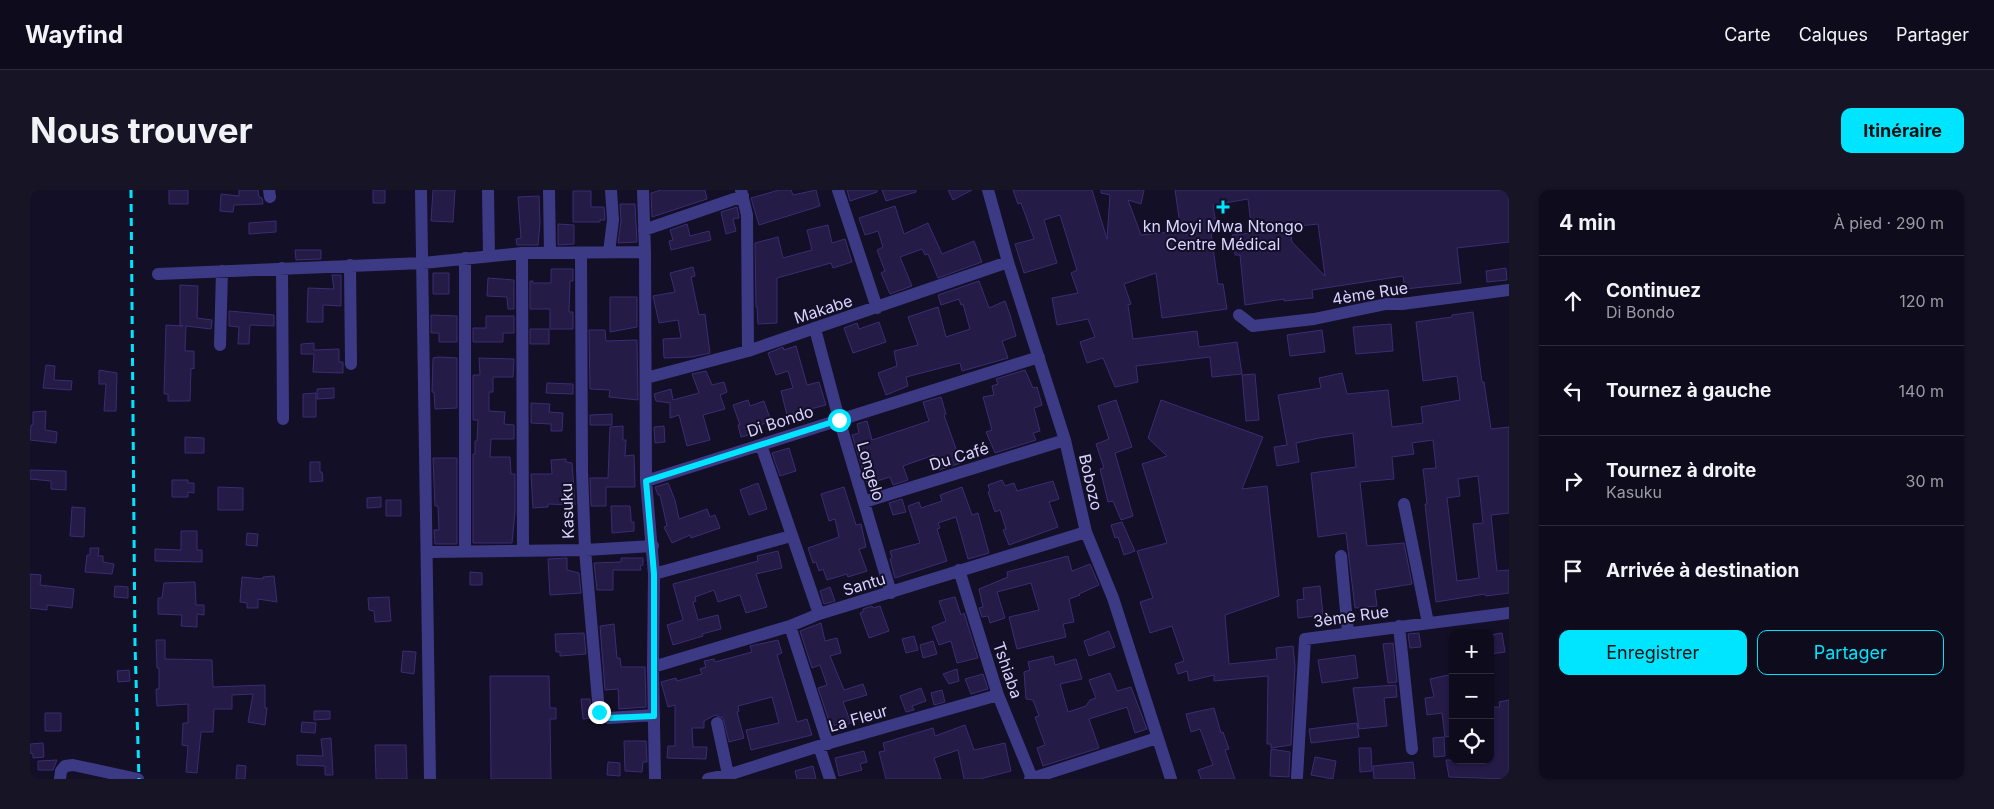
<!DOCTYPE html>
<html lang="fr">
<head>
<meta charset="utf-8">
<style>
  body { margin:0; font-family:Inter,sans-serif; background:#171425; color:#f1f3f6 }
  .controls { position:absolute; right:15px; bottom:15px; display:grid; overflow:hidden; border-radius:10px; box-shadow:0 1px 4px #0004 }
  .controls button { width:45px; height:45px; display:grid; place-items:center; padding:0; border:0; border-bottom:1px solid #2e2b3b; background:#0e0b1c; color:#f1f3f6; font:25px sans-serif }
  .stop { position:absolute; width:15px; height:15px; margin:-11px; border:4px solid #00e5ff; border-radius:50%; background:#fff }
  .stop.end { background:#00e5ff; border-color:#fff; box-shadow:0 1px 5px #0008 }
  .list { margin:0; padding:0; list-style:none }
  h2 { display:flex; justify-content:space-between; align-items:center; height:65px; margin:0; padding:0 20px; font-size:21px }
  h2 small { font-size:16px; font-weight:400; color:#9b9ba3 }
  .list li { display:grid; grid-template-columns:32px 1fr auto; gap:15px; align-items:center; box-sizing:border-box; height:90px; padding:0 20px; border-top:1px solid #2e2b3b }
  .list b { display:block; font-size:19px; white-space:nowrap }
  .list p { margin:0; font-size:16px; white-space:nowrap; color:#9b9ba3 }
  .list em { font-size:16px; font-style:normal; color:#9b9ba3 }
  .actions { display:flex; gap:10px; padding:15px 20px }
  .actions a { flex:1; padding:11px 0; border:1px solid #00e5ff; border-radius:10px; text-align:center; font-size:18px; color:#00e5ff }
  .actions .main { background:#00e5ff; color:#111 }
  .icon { flex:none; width:28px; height:28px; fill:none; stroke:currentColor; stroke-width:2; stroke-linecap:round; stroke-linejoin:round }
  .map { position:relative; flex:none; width:1479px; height:589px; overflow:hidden; border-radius:10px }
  header { display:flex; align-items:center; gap:30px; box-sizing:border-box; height:70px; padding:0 25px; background:#0e0b1c; border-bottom:1px solid #2e2b3b }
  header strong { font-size:24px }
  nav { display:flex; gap:28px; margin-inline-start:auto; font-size:18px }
  .intro { display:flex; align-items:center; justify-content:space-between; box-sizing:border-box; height:120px; padding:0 30px }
  h1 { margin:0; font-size:35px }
  .button { padding:12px 22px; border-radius:10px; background:#00e5ff; color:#111; font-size:18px; font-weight:700 }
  main { display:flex; gap:30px; padding:0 30px }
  aside { flex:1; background:#0e0b1c; border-radius:10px; box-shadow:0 1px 4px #0004 }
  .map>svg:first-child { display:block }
  .building { fill:#241b47; stroke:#3b2d73; fill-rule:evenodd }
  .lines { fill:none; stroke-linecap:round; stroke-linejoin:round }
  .minor { stroke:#3d3a85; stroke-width:12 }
  .rail { stroke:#00e5ff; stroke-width:3; stroke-dasharray:8 6; stroke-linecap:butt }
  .route { stroke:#00e5ff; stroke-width:6 }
  .poi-dot { fill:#00e5ff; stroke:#130f26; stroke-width:2 }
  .labels { text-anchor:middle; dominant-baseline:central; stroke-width:4; stroke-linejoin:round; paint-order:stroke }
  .poi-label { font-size:16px; fill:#d9d4ff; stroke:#130f26 }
  .street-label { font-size:16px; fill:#d9d4ff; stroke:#130f26 }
</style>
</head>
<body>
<header>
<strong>Wayfind</strong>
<nav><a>Carte</a><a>Calques</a><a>Partager</a></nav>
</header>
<div class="intro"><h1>Nous trouver</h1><a class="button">Itinéraire</a></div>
<main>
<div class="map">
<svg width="1479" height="589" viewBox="0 0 1479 589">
  <rect width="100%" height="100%" fill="#130f26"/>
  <path class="building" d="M139,0H158V14H139Z
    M209,0H228L229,7L232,8L233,14L204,15L203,22L190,21L191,4L209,6Z
    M343,0H355V13H343Z
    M403,0H425L423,32L401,31Z
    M631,0H675L677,9L622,27L621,3Z
    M749,0H761L763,5L786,0L790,16L729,35L721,8Z
    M817,0H847V2L820,11Z
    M852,0H886V2L856,11Z
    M918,0H942L923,10Z
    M983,0H1062L1077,49L1080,5L1071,3V0H1114L1111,14L1098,10L1111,45L1151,41L1145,0H1479V52L1427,58L1431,93L1375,99L1373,86L1282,100L1283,108L1254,111V109L1215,115L1210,65H1205L1202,45L1222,43L1218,9L1183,15L1186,34L1180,35L1188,94H1193L1197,119L1132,128L1126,83L1094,94L1101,114L1098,115L1103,149L1167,141L1169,157L1207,152L1212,184L1182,187L1180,167L1106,176L1108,192L1085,197L1073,168L1057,173L1050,152L1065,147L1058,129L1027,135L1022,108L1048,103L1041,83L1047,80L1030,25L1014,30L1027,73L994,83L985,54L1004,49L991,13L988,14ZM1288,34L1295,86L1262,52L1260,37Z
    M543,1H561V17H574L575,30H570V32H543Z
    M509,6L510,33L508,55H487L486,49L491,48L488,7Z
    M590,14H605L607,52L588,53L591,31Z
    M865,16L874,44L898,33L912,64L944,51L952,72L908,88L898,64L895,65L892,59L870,67L882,96L860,104L851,83L855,81L847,60L853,57L848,41L835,45L829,28Z
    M707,17L709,28L703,29L706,41L696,44L691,22Z
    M246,31V42L219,44V33Z
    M528,34L544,35V54L528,55Z
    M657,34L660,46L679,41L681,50L641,60L639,51L643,50L640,40Z
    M798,35L802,53L815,49L822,72L803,78L801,73L747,88V133L728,134L727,117H726L725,53L748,47L753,68L782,60L777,40Z
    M265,60H291V69L266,70Z
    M663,77L665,86L661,87L669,125L675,124L680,163L662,167L634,168L633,149L651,148L648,130L629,133L623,106L645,102L640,83Z
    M1476,78L1477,90L1457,92L1456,81Z
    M521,79H543V91H540L539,122H543V139H520V119H500V91H503V93H521Z
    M403,83H419V104H403Z
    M302,85H311V116L293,115V132H277L278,98L304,99Z
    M458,88L484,90V119H478L477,107L457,106Z
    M949,91L959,118L975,111L980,125L986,146L972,151L978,168L932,181L930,173L876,187L878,196L856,205L848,183L867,176L864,161L888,155L878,127L908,117L916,147L940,139L933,114L931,115L929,109L911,115L908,105Z
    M150,95L168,96L167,128L182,130L181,139L156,136L155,161H164V179L161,178L160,211H138V204H134L136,135L153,136H150Z
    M580,107H607V137L580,142Z
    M199,121L244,125V136L220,135L219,154H208L209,137L199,136Z
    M1443,122L1452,192H1454L1461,239L1479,237V323L1461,325L1467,381L1479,380V403L1456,406L1455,404L1406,412L1395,314H1397L1393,279L1406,278L1403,250L1382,253L1384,264L1362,267L1364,289L1330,292L1337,356L1374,353L1382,394L1345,400L1347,416L1325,418L1316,343L1288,347L1281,283L1326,277L1323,243L1289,248L1266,253L1269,272L1247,276L1244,257L1257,255L1248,205L1291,198L1289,188L1312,183L1317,204L1358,200L1362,237L1393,233L1391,217L1430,210L1427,186L1393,191L1386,132L1422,127V125ZM1448,286L1453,333L1443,334L1449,388L1427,391L1417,308L1430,306L1428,289Z
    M401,125L427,126V152H409V143H401Z
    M456,126H484V143H473V152H443V138H456Z
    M849,132L856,152L823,163L814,138L827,133L829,139Z
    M1361,134L1363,161L1326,164L1323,137Z
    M500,139H519V154H500Z
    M559,140H575L576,151L607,150L608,210L579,207L580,200L560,199Z
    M1292,140L1295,162L1260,166L1257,145Z
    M284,153V160L309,159V172H313V183L283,182L284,164H271V154Z
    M766,156L777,195L789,192L796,215L757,225L751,201L763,198L758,181L746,185L738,163L753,157L754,160Z
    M409,167L427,168V218L405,219L404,202H402L403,168Z
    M449,168L484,169L483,187H463V202H459V221L475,222L474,234L484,235V249H461L460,267H480L481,284H485V322L482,353H443V264H445V251H447L448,230H443V185H450Z
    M16,175L25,176L24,190L42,191L41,200L13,198Z
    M69,180L87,183L86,221H74L76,194H69Z
    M995,180L1003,198L1007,197L1012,215L1004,218L1010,241L1003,243L1006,250L965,263L956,242L962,240L953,207L964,205L962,196L968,194L966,189Z
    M676,181L682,195L694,192L697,202L690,205L695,219L673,225L680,250L657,256L649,225L640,228V213L626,211L624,204L641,199L643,210L669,203L662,184Z
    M1225,184L1229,230L1216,231L1212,185Z
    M517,193L543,194V204L516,203Z
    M304,198V208L287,209V199Z
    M286,203V227H273V204Z
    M911,207L916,224L914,225L931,273L909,280L904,265L873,276L878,290L863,295L860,287L837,294L822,245L829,243L827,234L837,231L842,250L899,231L893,212Z
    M718,210L720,216L734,211L741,231L725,237L727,243L711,247L708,235H710L703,215Z
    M1086,210L1102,257L1085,263L1103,326L1091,330L1083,311L1078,312L1070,279L1074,278L1066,254L1079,249L1068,216Z
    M1131,210L1233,247L1212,299L1237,296L1249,406L1195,425L1199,474L1247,469L1246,458L1263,456L1265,476L1261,555L1241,558V554H1237L1238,486L1184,491V485L1159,491L1157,481L1148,484L1145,474L1154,471L1142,436L1120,443L1110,412L1123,408L1107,361L1137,353L1112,274L1137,266L1118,248Z
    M501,213L520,214L519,222L533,223L532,241H521V234L501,233Z
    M16,221L15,240L27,242L26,253L0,250L1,235H3V222Z
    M582,224V235H560V225Z
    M593,236V250H596L595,266L604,265L605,297H576V316H561L560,288H578L580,237Z
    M634,236L635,252L625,253L624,237Z
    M155,247L174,248V263H155Z
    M759,258L766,281L750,286L742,263Z
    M403,268H427V354H405L404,340H409L408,316H405Z
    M536,269V272L542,273L545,315L518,314V317L503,318L501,284H522L521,270Z
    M280,272H290V282H292L293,291L280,292Z
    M0,280L36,281V300L21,299V291L0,289Z
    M142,290H158V293H164V303L158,302V307H142Z
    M972,290L975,296L984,293L987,301L1023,291L1029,309L1019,312L1028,337L979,355L973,340L976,339L970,320L965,322L958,302L960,301L958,295Z
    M638,293L645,310L649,329L677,319L680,327L685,325L690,338L661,348L660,345L642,353L634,337L637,336L630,305H628L625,297Z
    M728,293L737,319L719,325L710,300Z
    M188,297L213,298V320H188Z
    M814,297L826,335L831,334L836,357L829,359L837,381L818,387L817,384L797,390L793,379L789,381L786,372L783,373L778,358L809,347L805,329L799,331L791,304Z
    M932,297L942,325L948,323L959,363L938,369L926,327L908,333L910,338L907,339L917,371L865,388L860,369L862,368L860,361L890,353L878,316L889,312L891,318L912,311L910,305Z
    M351,307V317L337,318V308Z
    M872,309L876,322L863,325L859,313Z
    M356,310H371V326H356Z
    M581,316H600L601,327V332H604V341L582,343Z
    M42,317L55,318L54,347L40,346Z
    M1092,332L1105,361L1094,365L1088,347L1085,348L1081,335Z
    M151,341H167V360H172V372L125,371V359L151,360Z
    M217,343L228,344L227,356L216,355Z
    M60,358H69L68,366H73V372L84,374L82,384L55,382L57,365H60Z
    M748,361L752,378L726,384L737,417L716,423L710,405L688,412L684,400L665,407L666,411L663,412L668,430L688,425L691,439L672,444L673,446L643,455L637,435L653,430L643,394L728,371L727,366Z
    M1038,366L1042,381L1060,374L1069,395L1049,404L1050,405L1039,409L1044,432L1033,434L1036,447L987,459L979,427L1009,420L1001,393L967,402L975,428L960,433L958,426L952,427L949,418L953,417L949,399L978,387L977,382Z
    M537,368V380L549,383L551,403L520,405L518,369Z
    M591,368H613V375L610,376L611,380H583V400H567L564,373L591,372Z
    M440,382L452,383V395H440Z
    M0,384L11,385L10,395L44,399L42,418L17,415V420L0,418Z
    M244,386L247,412L228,409V418H217V413L210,412L212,387L233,389V387Z
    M165,392L166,415H174V425L167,424V437L151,436L152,425L128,424V408H132L134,393Z
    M85,396L98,397V408L84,407Z
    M1290,396L1293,425L1268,428L1267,410L1274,409L1273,398Z
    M800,397L805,411L794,414L790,401Z
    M359,407L361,431L345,432L344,421L339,420L338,408Z
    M925,407L931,425L934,423L948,468L927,473L921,451L909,455L902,437L916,431L909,411Z
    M842,416L843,418L850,416L859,441L839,448L830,423L833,422V419Z
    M791,433L795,451L807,448L811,463L800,466L814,500L833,494L837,505L813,512L821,533L813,536L812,532L801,537L788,498L797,495L790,475L782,478L770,441Z
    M584,434L587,468H590L591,477H615L616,517L589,519L588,499L575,500L570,436Z
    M1079,441L1085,457L1059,466L1054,451Z
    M554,443L556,464L530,466V462H526L525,444Z
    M1389,443L1391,457L1380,458L1378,444Z
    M1472,443L1475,462L1460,464V445Z
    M884,446L888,460L876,463L872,449Z
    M126,450H135V469L182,470L183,497L235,495V518H237L235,535L218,532L223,504L202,505V519H184L183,542H171L167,583L156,582L158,556L152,555L153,533H158V514L127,516L126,499H129V478H127Z
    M748,450L752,463L747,465L767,532L777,529L782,545L721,560L716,540L749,533L742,507L708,516L709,521L707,522L714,548L699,552L693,528L685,525L674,531V538H662L663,557H677L676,569L637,568L638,556H645V515L638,517L631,492L646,488L647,491L672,484L670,479L676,477L674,471L684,469L685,472L722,462L720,456Z
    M903,451L907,464L893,468L890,455Z
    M1363,453L1367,492L1358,493L1353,454Z
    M373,461L386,462L384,484L371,482Z
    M1325,465L1328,488L1292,493L1288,470Z
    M1023,466L1025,475L1046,469L1052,489L1030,494L1038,522L1056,516L1060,510L1066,508L1059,490L1080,483L1087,501L1101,497L1117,539L1105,543L1097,517L1059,529L1069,558L1013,576L1007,558L1015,555L1005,527L1009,526L1003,510L996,509L994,482L1000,480L998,472Z
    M927,479L929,491L919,494L913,484Z
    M99,480L100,491L88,492L87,481Z
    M953,484L958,499L941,504L935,489Z
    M1423,484V546L1415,547L1412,523L1397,525L1395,508L1404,507L1400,489Z
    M460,486H519L520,518H526V529H520L521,589H461Z
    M1366,495L1367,507L1354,508L1357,536L1329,539L1323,498Z
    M891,498L896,511L882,516L884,520L876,522L870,506Z
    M912,500L915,512L904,515L901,503Z
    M551,509H560L561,523L563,528L553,529Z
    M1479,510V589L1419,587L1416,570H1460V517H1470L1469,512Z
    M1184,518L1191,543L1193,542L1199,559L1195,560L1205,589H1171L1168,580L1183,575L1170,539L1161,542L1156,524Z
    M284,521H300V529L284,530Z
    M15,523H31V541H15Z
    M272,532L286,533L285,543L271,542Z
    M1327,533L1329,547L1281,553L1279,539Z
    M935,535L944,560L975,553L981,581L950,589H934L928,560L904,568L911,589H856L849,562L855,561L853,553L903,538L905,546Z
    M1414,547L1415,566L1404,567L1403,548Z
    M301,548L303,585H295V576L267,575V565L293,566L291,549Z
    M594,551H616L617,572H613L612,582L595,581Z
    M13,553L14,567L3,568V564L0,563V554Z
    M345,555H376L377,589H346Z
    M1329,558H1341L1342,581L1330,582Z
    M1241,559L1260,562L1259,587L1240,586Z
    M834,561L837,572L830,574L832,580L809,586L805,568Z
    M1285,567L1306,571L1303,589L1281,585Z
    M27,570L23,580H8V571Z
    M578,572L590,573V586L577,585Z
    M1383,572L1385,589H1344L1343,576Z
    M207,575L216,576L215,589H206Z
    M783,576L786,589H767L765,581Z"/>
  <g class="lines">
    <path class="minor" d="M239,0L240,7
      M391,0L400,589
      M458,0L459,66
      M519,0L520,63
      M613,0L615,62L616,291L624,384L623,477L625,589
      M711,0L717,25L718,161
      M808,0L847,118
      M958,0L978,72L1035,250L1056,342L1083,408L1141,589
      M614,40L713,6
      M579,62L583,30L581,0
      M492,63L493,360
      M551,63L552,280L555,360L569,522L579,528L624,525
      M435,68V361
      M320,75L321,174
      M252,78L253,229
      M128,84L393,73L492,63L615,62
      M1209,125L1223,136L1284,129L1356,114H1372L1479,100
      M785,139L809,229L861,403
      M190,155L192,81
      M616,188L718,161L978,72
      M731,255L789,424
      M616,291L1009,167
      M834,312L1035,250
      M1374,314L1398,433
      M398,362L555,360L623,356
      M1311,366L1318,443
      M929,380L968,505L1002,588
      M624,384L761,346
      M760,436L798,554
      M1369,436L1382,559
      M623,477L760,436L789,424L1056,342
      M687,533L699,589
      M789,556L800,589
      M1267,587L1275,449L1479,423
      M30,589L31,581L35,576L43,575L108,589
      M678,589L698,585L789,556L968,505
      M1000,589L1127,548"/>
    <path class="rail" d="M101,0L105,455L109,589"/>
  </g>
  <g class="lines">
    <path class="route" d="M569,522L579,528L624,526V384L616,291L809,230"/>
  </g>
  <path class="poi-dot" d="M1190.5 9.5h5v5h5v5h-5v5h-5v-5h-5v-5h5z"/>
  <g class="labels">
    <g class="poi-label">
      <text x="1193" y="36">kn Moyi Mwa Ntongo<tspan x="1193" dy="18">Centre Médical</tspan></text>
    </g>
    <g class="street-label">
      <text transform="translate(1340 103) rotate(-9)">4ème Rue</text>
      <text transform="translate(793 119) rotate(-18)">Makabe</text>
      <text transform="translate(750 231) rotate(-18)">Di Bondo</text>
      <text transform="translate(929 266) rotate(-17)">Du Café</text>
      <text transform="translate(841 281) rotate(74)">Longelo</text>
      <text transform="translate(1061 292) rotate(77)">Bobozo</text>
      <text transform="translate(537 321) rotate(-92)">Kasuku</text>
      <text transform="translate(834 394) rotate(-17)">Santu</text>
      <text transform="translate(1321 426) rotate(-8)">3ème Rue</text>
      <text transform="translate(978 480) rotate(71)">Tshiaba</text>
      <text transform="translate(828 528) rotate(-16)">La Fleur</text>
    </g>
  </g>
</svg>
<div class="controls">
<button>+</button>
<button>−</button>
<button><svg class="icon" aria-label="locate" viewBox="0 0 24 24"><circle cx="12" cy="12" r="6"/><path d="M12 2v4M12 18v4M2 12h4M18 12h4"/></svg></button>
</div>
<div class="stop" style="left:809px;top:230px"></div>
<div class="stop end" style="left:569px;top:522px"></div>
</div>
<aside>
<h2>4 min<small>À pied · 290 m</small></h2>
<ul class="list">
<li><svg class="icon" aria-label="ahead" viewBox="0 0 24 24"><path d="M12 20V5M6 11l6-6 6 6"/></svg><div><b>Continuez</b><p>Di Bondo</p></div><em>120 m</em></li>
<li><svg class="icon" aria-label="left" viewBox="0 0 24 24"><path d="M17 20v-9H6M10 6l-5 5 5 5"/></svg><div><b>Tournez à gauche</b></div><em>140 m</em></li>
<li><svg class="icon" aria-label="right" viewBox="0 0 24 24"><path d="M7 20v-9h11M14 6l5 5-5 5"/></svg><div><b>Tournez à droite</b><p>Kasuku</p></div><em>30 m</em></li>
<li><svg class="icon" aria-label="arrive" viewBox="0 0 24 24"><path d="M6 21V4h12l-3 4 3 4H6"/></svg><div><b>Arrivée à destination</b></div></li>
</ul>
<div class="actions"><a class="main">Enregistrer</a><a>Partager</a></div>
</aside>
</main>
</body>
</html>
